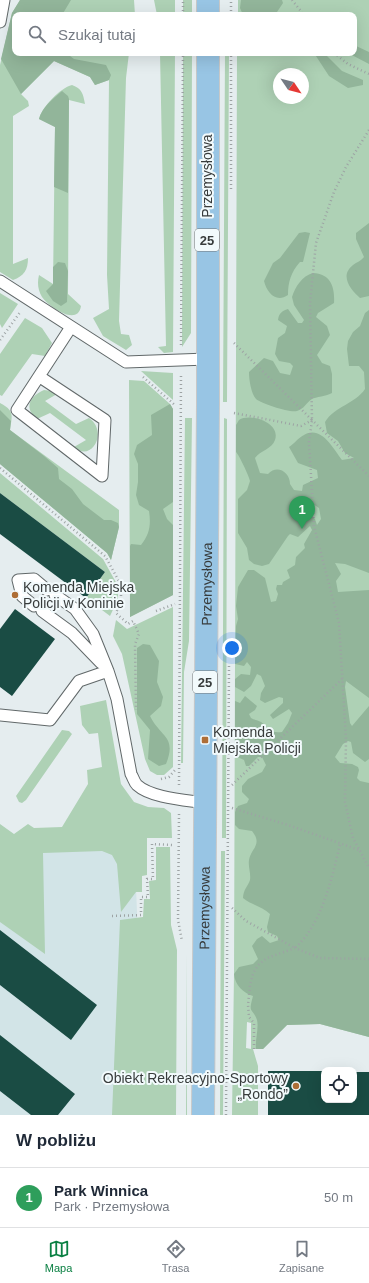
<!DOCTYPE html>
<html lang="pl">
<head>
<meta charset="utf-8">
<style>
  body { margin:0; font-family:Arial,sans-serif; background:#f6f6f7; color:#1f2937 }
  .controls { position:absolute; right:12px; bottom:12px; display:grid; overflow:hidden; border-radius:8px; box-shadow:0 4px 16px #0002 }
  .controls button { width:36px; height:36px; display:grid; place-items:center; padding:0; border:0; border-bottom:1px solid #e0e1e3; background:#fff; color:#1f2937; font:20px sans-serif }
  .compass { position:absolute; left:273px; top:68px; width:36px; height:36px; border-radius:50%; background:#fff; box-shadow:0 4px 16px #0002; rotate:125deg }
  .you { position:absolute; left:232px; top:648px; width:14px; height:14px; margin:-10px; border:3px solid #fff; border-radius:50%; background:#1a73e8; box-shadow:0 0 0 6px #1a73e833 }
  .badge { display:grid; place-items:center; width:26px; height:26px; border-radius:50%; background:#0b8043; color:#fff; font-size:13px; font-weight:700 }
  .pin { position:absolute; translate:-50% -33px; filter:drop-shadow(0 1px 2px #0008) }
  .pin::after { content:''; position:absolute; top:21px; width:14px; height:12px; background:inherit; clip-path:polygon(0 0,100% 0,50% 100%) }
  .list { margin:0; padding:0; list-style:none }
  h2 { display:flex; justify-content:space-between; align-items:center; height:52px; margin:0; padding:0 16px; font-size:17px }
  h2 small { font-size:13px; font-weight:400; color:#747a83 }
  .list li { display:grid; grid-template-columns:26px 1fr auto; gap:12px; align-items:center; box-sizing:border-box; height:60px; padding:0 16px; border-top:1px solid #e0e1e3 }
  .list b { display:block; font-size:15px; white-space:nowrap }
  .list p { margin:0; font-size:13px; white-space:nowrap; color:#747a83 }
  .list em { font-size:13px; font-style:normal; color:#747a83 }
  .icon { flex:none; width:22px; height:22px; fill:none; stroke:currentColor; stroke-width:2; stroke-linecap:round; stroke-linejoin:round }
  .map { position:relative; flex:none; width:369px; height:1115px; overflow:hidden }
  .search { position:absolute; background:#fff; box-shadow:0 4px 16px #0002; left:12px; right:12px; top:12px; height:44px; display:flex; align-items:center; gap:10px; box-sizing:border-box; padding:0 14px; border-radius:8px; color:#747a83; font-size:15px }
  .sheet { height:112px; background:#fff }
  nav { display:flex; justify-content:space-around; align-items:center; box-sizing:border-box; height:56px; border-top:1px solid #e0e1e3; background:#fff; font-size:11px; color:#747a83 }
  nav a { display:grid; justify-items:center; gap:2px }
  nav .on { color:#0b8043 }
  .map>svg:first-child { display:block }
  .built { fill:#d2e4e7 }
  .green { fill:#aed1b5; fill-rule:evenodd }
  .forest { fill:#92b59a; fill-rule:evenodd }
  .building { fill:#1a4c44 }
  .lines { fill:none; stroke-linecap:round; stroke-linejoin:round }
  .service-casing { stroke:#616869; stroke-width:13 }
  .primary-casing { stroke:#c7c8c8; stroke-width:24 }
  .path { stroke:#9da3a4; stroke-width:2.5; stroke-dasharray:1 3; stroke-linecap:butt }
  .service { stroke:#fff; stroke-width:11 }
  .primary { stroke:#98c5e4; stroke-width:22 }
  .poi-dot { fill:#ae6e36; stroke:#f2fafc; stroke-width:1.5 }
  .labels { text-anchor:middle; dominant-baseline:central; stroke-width:4; stroke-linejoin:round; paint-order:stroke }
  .shield { fill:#f2fafc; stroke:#707576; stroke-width:1 }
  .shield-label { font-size:13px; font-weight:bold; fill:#383c3c }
  .street-label { font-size:14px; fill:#383c3c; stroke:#f2fafc }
  .poi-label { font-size:14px; fill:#383c3c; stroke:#f2fafc; text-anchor:start }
</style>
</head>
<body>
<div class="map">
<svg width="369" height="1115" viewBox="0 0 369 1115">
  <rect width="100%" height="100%" fill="#e5edef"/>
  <path class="built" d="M134,836L145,1115H0V837Z"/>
  <path class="green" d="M20,0H134L135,15H15V53H129L126,78L119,321L121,334L129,335L132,345L126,350L103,336L93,318L109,309L107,275L109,80L95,85L90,77L54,61L21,94L28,101L29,106L13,116V264L28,258C28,270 24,276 13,280L0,272V65L12,13Z
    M154,0H175V15H157Z
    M183,0H192V15H183Z
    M238,0H369V1037L320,1024L287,1025L263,1049H253L258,1066V1115H232L234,974L237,53H354V15H238ZM279,74H303V98H279ZM247,1022L251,1023V1049L246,1048Z
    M160,53H175L173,352L164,353L158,347L166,346Z
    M183,53H192L191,333L182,347Z
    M225,53H229L227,402H223Z
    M72,85C82,89 83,93 85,104L69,100L68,294L81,306C78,327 49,307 42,297C38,290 37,283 39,275L53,284L55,127L39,119C42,107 60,88 72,85Z
    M0,293L18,304L2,328L0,324Z
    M25,318L42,328L52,343L45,356L32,354L2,396L0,395V354Z
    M141,371L173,373V400Z
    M129,380L144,381L170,404L173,409V595L130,617Z
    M44,390L51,391L57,394L45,401L76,424L89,418C109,432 91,463 74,447L86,440L50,413L37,419C23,408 30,396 44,390Z
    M0,403C15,411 12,415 10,430L119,510V527L111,560L107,553L0,464Z
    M185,418H192L189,641L184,672L183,763H181Z
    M224,418L227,419L226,838H222Z
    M0,473L103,559L118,586V599L110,616L86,598L105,572L0,493Z
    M173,607V767L164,775H157L150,771L145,759L122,654L113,636L116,620L127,629Z
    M106,700L121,784L134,802L148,807L164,808L171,813L172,838H147V875L142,876V892H136L121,912L117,864L112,855L102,851L43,853L45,954L0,922V824L14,834L28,824L34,828L62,827L88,784L87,770L102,767L98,733L89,734L82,725L80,706Z
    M62,730L69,731L72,734L26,800L22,803L19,802L16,796Z
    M156,847H170L171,925L177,950L176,1115H112L120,920L143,917L144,899H150L149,881L156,880Z
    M221,851H225L223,1115H220Z
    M187,953V1115H186Z"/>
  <path class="forest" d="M20,0H71L62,15H15V53H66L74,59L106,65L111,75L109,80L95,85L90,77L54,61L21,94L1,59L12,13Z
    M241,0H282L283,3L277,12L265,15H243L240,8Z
    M354,45L369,52V64L348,53H354Z
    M314,53H324L342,71L363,80V85L348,88L329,76Z
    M62,91L68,96L69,99L68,193L54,187L55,127L39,119C42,107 53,99 62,91Z
    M369,223V296L360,298C351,290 339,276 353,265C357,262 361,261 364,257L356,239V233Z
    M305,232L310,233L303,262H300C291,272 288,282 288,295C276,303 267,293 264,281L273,263L280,258L299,233Z
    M58,262L65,263L68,271L67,302L61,306L53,301L46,291L53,284V267Z
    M313,273C331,274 335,287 334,303L318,313L316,317L327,326L330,335L317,355L322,363L330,366L332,374V393C327,396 315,397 312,399C306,403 304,409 297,411C290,413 262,404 256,399C251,393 249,380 249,372L264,358L273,361L280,373L290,375L293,366L290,363L279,361L275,354L278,338L285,333L287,326L278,320C279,313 282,311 288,309L298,323H302L304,320L294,305L292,297C295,287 302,276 313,273Z
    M369,310V573L345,564L335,563L341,574L336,581L338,592L369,590V698L346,681L345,687L350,723L352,726L369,706V759L365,762L353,753L351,742L348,741L343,744L335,757L340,763L352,764L358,767L359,770L357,778L360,781L369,783V1037L320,1024L287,1025L263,1049H256C255,1040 259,1028 257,1020C252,1006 248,1015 253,996C243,993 235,985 234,974L239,967L253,964L258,959L252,946L257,939L262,936L270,943L279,940L277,936L268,932L267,927L270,914C262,906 251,905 243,898C243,890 248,886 250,880C251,873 248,867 249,860C251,848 263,845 252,831L239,829L235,825V812L238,806L247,803L249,799L242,792V786L248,779L262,772L266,765L262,757H258L249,766H246L244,760L235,756V737L239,729L235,727V701L240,703L245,696L257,706L255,710L249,714L251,718C254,720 258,720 261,722C269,727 270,734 282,732L288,723L292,713L289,709L273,719L270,715L283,703V698L279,697L265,703L260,700L261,693L265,686L261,676L257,674L251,686L244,692L235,687V679L241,674L250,675L251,667L247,662L244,666L235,664L236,626L238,619L236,606L238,587L248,570H254L265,578L271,602L276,601L278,594L276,589L277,585H282L283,582L290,578L287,570L295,565L296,557L305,548L304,544L312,530L310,526L298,537L290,534L288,536L269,564L262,566L254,564L249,560L247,548L238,533V499L247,490L250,481C249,476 239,455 236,452V425L239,420C250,413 281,422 275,440C272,449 261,450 255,458L260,473L268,474C277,464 290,472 290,484L294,490L302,491L303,485L318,478L317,470L298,463L289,447C294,444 298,438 304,435C321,425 333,448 342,460L354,458L345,453L338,441L327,433L325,422C335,406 355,404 365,389L364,372L359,366H349L347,349L348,341L353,332L360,326L365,313ZM307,500L319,508L321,519L317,525L315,519L304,508Z
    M170,404L173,409V502L163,509L167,519L173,525V595L130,617V546L131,544L141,545C150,534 151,524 149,511L139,505L136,495L138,482V464L134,454L137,445L152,435L151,415Z
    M0,410L11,421L10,430L44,456L58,468L59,479L72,489L83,504L104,520H111L118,523L119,527L111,560L107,553L0,464Z
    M143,644L150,645L159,661L157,682L163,697L161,706L150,716C161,738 177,736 166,764L159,766L148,759L150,730L137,714V648Z"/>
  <path class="building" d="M0,493L105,572L86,598L0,534Z
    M15,609L55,639L12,696L0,687V629Z
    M0,930L97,1005L71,1040L0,985Z
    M0,1035L75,1094L58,1115H31L0,1091Z
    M268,1071H324V1100H354V1072H369V1115H268Z"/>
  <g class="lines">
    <g class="service-casing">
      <path id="service" d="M0,22L4,0
        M0,281L126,362L207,359
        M71,327L17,410L102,476
        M40,377L105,420L102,476
        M55,595L75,609L93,634L108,671
        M34,606L22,596L18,580L34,579L47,590
        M42,611L72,633L101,663
        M0,715L50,720L79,681L108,671L117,699L131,774C133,777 134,782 137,785C151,798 186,800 205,803"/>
    </g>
    <g class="primary-casing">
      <g id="primary">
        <path d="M208,15V0"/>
        <path id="s1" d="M203,1115L208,404V53"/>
      </g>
    </g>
    <path class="path" d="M292,0L304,15
      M183,15V0
      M231,15V0
      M334,53L348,64L369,74
      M369,130L346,167L334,192L316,243L310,303L312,420L309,442L314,526L339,623L346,739L345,802L353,838L369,868
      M231,189V53
      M0,340L21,311
      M234,343L312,420
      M181,345L183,53
      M143,377L176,406
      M234,413L301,426L312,420L369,476
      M0,468L105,556L121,585V601L116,613L128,624L133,621L139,634L135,644L136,710
      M156,611L175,604
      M161,779L169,777L175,770
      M179,785L181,374
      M232,785L342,679
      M232,808L288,825L359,850
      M179,814L178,920L182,941
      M232,908L246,921L295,948C322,924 332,878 340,844
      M112,916L141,915V897H148L147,879H153L152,844L173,845
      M254,1049V1023L249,1017L248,1005L250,985L253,974L258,965L267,958L295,948L320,958L369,959
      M226,1115L229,666"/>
    <use href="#service" class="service"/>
    <use href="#primary" class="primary"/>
  </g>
  <g class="poi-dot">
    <circle cx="15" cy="595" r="4"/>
    <rect x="201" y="736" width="8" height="8" rx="2"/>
    <circle cx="296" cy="1086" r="4"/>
  </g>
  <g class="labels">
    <g class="shield">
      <rect x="195" y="229" width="24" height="22" rx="3"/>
      <rect x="193" y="671" width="24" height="22" rx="3"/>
    </g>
    <g class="shield-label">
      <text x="207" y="240">25</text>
      <text x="205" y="682">25</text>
    </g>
    <g class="street-label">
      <text transform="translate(207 176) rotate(-90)">Przemysłowa</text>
      <text stroke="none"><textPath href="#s1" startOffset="531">Przemysłowa</textPath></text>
      <text stroke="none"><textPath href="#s1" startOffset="207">Przemysłowa</textPath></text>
    </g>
    <g class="poi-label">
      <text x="23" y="587">Komenda Miejska<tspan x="23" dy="16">Policji w Koninie</tspan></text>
      <text x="213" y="732">Komenda<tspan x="213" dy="16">Miejska Policji</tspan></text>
      <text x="288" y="1078" text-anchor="end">Obiekt Rekreacyjno-Sportowy<tspan x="288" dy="16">„Rondo”</tspan></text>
    </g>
  </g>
</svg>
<div class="controls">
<button><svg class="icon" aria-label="locate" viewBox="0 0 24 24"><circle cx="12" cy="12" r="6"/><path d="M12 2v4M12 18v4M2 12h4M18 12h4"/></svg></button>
</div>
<svg class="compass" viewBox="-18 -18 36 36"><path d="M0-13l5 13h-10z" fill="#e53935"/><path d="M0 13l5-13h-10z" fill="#747a83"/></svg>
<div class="you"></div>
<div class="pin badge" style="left:302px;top:529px;background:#2e9e5b">1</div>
<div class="search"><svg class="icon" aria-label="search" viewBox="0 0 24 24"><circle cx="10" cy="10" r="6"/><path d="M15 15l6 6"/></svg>Szukaj tutaj</div>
</div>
<section class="sheet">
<h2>W pobliżu<small></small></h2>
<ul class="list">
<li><span class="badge" style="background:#2e9e5b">1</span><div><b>Park Winnica</b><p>Park · Przemysłowa</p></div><em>50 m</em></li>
</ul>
</section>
<nav>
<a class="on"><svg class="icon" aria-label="map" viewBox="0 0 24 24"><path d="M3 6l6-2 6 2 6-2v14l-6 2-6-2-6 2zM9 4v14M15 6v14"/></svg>Mapa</a>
<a><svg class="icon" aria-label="directions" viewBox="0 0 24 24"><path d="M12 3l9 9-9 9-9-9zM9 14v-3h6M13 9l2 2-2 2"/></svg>Trasa</a>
<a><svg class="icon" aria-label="saved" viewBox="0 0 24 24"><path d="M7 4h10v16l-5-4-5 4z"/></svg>Zapisane</a>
</nav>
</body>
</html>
